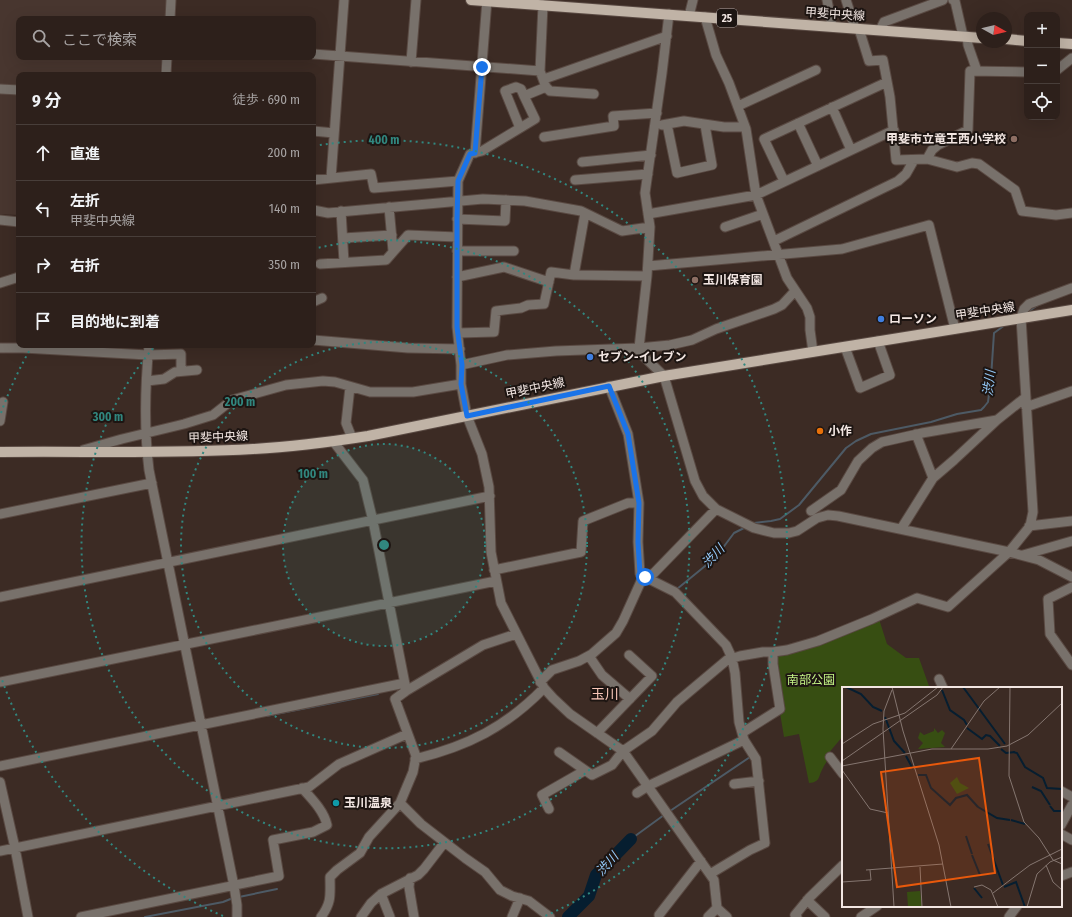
<!DOCTYPE html>
<html lang="ja">
<head>
<meta charset="utf-8">
<style>
  body { margin:0; font-family:"Fira Sans Condensed","Noto Sans JP",sans-serif; background:#392d28; color:#f1f3f6 }
  .controls { position:absolute; right:12px; top:12px; display:grid; overflow:hidden; border-radius:8px; box-shadow:0 4px 16px #0002 }
  .controls button { width:36px; height:36px; display:grid; place-items:center; padding:0; border:0; border-bottom:1px solid #483e3a; background:#2d201b; color:#f1f3f6; font:20px sans-serif }
  .compass { position:absolute; left:976px; top:12px; width:36px; height:36px; border-radius:50%; background:#2d201b; box-shadow:0 4px 16px #0002; rotate:98deg }
  .stop { position:absolute; width:12px; height:12px; margin:-9px; border:3px solid #1a73e8; border-radius:50%; background:#fff }
  .stop.end { background:#1a73e8; border-color:#fff; box-shadow:0 1px 4px #0008 }
  .list { margin:0; padding:0; list-style:none }
  h2 { display:flex; justify-content:space-between; align-items:center; height:52px; margin:0; padding:0 16px; font-size:17px }
  h2 small { font-size:13px; font-weight:400; color:#a7a3a3 }
  .list li { display:grid; grid-template-columns:26px 1fr auto; gap:12px; align-items:center; box-sizing:border-box; height:56px; padding:0 16px; border-top:1px solid #483e3a }
  .list b { display:block; font-size:15px; white-space:nowrap }
  .list p { margin:0; font-size:13px; white-space:nowrap; color:#a7a3a3 }
  .list em { font-size:13px; font-style:normal; color:#a7a3a3 }
  .icon { flex:none; width:22px; height:22px; fill:none; stroke:currentColor; stroke-width:2; stroke-linecap:round; stroke-linejoin:round }
  .map { position:relative; flex:none; width:1072px; height:917px; overflow:hidden }
  .search { position:absolute; background:#2d201b; box-shadow:0 4px 16px #0002; left:16px; top:16px; width:300px; height:44px; display:flex; align-items:center; gap:10px; box-sizing:border-box; padding:0 14px; border-radius:8px; color:#a7a3a3; font-size:15px }
  .panel { position:absolute; background:#2d201b; box-shadow:0 4px 16px #0002; left:16px; top:72px; width:300px; height:276px; border-radius:8px }
  .map>svg:first-child { display:block }
  .industrial { fill:#48362f }
  .green { fill:#374e12 }
  .lines { fill:none; stroke-linecap:round; stroke-linejoin:round }
  .stream { stroke:#4d5a65; stroke-width:2 }
  .river { stroke:#061e30; stroke-width:12 }
  .minor-casing { stroke:#594942; stroke-width:11 }
  .major-casing { stroke:#594942; stroke-width:12 }
  .minor { stroke:#78716b; stroke-width:9 }
  .major { stroke:#c0b3a6; stroke-width:10 }
  .route { stroke:#1a73e8; stroke-width:5 }
  .ring { fill:none; stroke:#31877f; stroke-width:2; stroke-dasharray:2 4 }
  .education-dot { fill:#8d6e63; stroke:#1d1512; stroke-width:1.5 }
  .shop-dot { fill:#3f7fe0; stroke:#1d1512; stroke-width:1.5 }
  .food-dot { fill:#e8710a; stroke:#1d1512; stroke-width:1.5 }
  .culture-dot { fill:#0f9aa8; stroke:#1d1512; stroke-width:1.5 }
  .labels { text-anchor:middle; dominant-baseline:central; stroke-width:4; stroke-linejoin:round; paint-order:stroke }
  .shield { fill:#1d1512; stroke:#b2a7a4; stroke-width:1 }
  .shield-label { font-size:11px; font-weight:bold; fill:#f2e6e2 }
  .street-label { font-size:12px; fill:#f2e6e2; stroke:#1d1512 }
  .poi-label { font-size:12px; font-weight:bold; fill:#f2e6e2; stroke:#1d1512; text-anchor:start }
  .park-label { font-size:12px; fill:#c5f587; stroke:#1d1512 }
  .water-label { font-size:13px; font-style:italic; fill:#95cbfb; stroke:#1d1512 }
  .quarter-label { font-size:14px; fill:#f8c6b8; stroke:#1d1512 }
  .inset-river { fill:none; stroke:#061e30; stroke-width:2 }
  .inset-road { fill:none; stroke:#857670; stroke-width:1 }
  .view { fill:#e8590c; fill-opacity:0.15; stroke:#e8590c; stroke-width:2 }
  .inset-edge { fill:none; stroke:#f2e6e2; stroke-width:2 }
  .centre { fill:#31877f; stroke:#1d1512; stroke-width:2 }
  .ring-label { font-size:12px; text-anchor:middle; font-weight:bold; fill:#31877f; stroke:#1d1512; stroke-width:4; stroke-linejoin:round; paint-order:stroke }
</style>
</head>
<body>
<div class="map">
<svg width="1072" height="917" viewBox="0 0 1072 917">
  <rect width="100%" height="100%" fill="#3c2b24"/>
  <path class="industrial" d="M0,0H167L165,19H19V57H162L160,75H19V215L0,214Z"/>
  <path class="green" d="M879,619L887,644L906,658H919L929,686L925,688H843V736L827,755L828,759C827,762 824,765 823,768C818,776 821,782 809,783L799,734L784,737L780,713L776,659L781,654Z"/>
  <g class="lines">
    <path class="stream" d="M1026,313L1038,305
      M754,523L771,521L780,519L799,505L846,448L856,441L871,434L931,422L957,414L981,410L984,407L988,402L991,378L994,333L1005,325
      M678,590L677,589L710,562L722,549L734,533L746,527
      M266,716L378,694
      M670,811L750,757
      M631,839L664,815
      M239,897L277,889
      M145,917L223,902L233,898"/>
    <path class="river" d="M568,917L589,896L596,875L631,839"/>
    <g class="minor-casing">
      <path id="minor" d="M827,0L832,26
        M846,0L855,28
        M953,0L955,1L963,36
        M543,5L540,71L546,87L550,91L594,94
        M669,14L662,73L645,193L650,227L647,276L639,348L640,353L664,376L695,481L703,496L716,509L754,528L774,533H789L797,531L817,518L828,515L838,516L1009,552L1039,560L1072,577
        M689,16L693,0
        M705,17L716,55L729,83L746,129L756,195L787,278L807,308L810,317V330L813,352
        M170,19L171,0
        M859,29L869,61L883,60L890,97L896,160L927,159L957,167L972,163L979,164L1015,190L1022,211L1056,215L1072,213
        M880,30L884,22L943,0
        M967,36L968,45L977,71
        M313,54L540,71
        M411,62L416,0
        M1057,70L1072,58
        M166,75L167,57
        M544,79L667,36
        M546,87L524,96L535,119L482,151L470,154L458,181L457,327L461,365V384L467,416L482,454L489,487L491,552L501,603L544,688L553,698L570,714L623,751L714,880L717,908L727,917
        M0,89L19,90
        M738,106L816,70
        M832,107L851,150
        M798,123L818,166
        M667,124L677,173L712,165L705,125
        M662,125L684,121L724,127H745
        M520,128L505,91L516,87L521,89L524,96
        M313,131L334,133
        M544,137L614,126L613,116L657,113
        M475,153L487,0
        M927,159L932,150L938,145L968,130L970,71L1027,72
        M582,162L651,155
        M331,178L344,0
        M313,180L371,174L374,188L458,181
        M575,180L648,174
        M784,181L764,139L887,82
        M389,207L393,251
        M313,210L328,213L483,199L525,201L581,211L622,231L650,227
        M341,211L344,262
        M648,214L756,195L894,130
        M457,219L505,221L506,200
        M0,220L19,222
        M725,227L763,214
        M343,238L392,235
        M774,241L898,181L906,174L914,160
        M457,251H514
        M320,264L386,260L408,235L457,237
        M648,266L842,249L929,225L955,329
        M574,275L585,213
        M457,277L504,267L549,282
        M0,283L19,277
        M313,302L322,298
        M458,333L494,332L496,311L521,308L528,305L544,304L551,272L574,275L647,276
        M313,340L408,348L460,349
        M149,345C145,386 144,429 149,470L234,886L237,905V917
        M845,347L860,388L890,375L878,341
        M0,348H23L148,355L181,354V371
        M461,365L507,355L556,351L639,348L670,345L692,340L716,329L774,309L782,305L795,291
        M147,381L164,379L175,372L197,370
        M609,386L628,434L639,503L638,542L640,574L645,577L675,592L726,645L732,658L735,673L739,722L744,740L756,759L765,843L750,850L710,874
        M350,387L346,423L352,438
        M1026,407L1072,391
        M0,421L3,402
        M916,434L933,478
        M333,441L363,480L373,521L406,689
        M83,450L122,439L184,424L213,415L232,400L286,385L323,381L335,382L370,392H413L461,384
        M811,511L841,490L858,461L872,448L882,442L922,433L997,420L1026,397
        M0,514L152,483
        M1029,526L1072,521
        M901,529L933,478L954,460L997,420
        M1023,555L1072,541
        M494,570L581,552L583,521L628,503H639
        M1072,587L1048,599L1050,634L1072,665
        M0,597L490,496
        M589,656L602,675L630,699
        M939,679L943,688
        M0,682L496,581
        M540,682L552,670L579,661L592,654L616,633L623,621L642,579L654,573L716,509
        M597,733L652,676L629,655
        M742,733L780,709L773,664V652
        M559,752L592,775L612,765L623,751L652,731L677,702L727,660L740,656L763,652H773L787,650L818,641L872,619L917,598L948,607L1009,552L1030,526L1033,512L1021,318L1024,309L1029,304L1072,288
        M830,757L843,774
        M415,759C468,746 506,727 544,688
        M0,766L405,683
        M0,782L15,848L28,917
        M734,784L759,781
        M1061,791L1072,797
        M637,793L648,786L744,740
        M400,803L421,824L465,858L485,872L500,890L512,896L529,901L550,917
        M549,809L542,795L584,771
        M1061,825L1072,805
        M1061,834L1072,840
        M0,851L309,787L339,764L407,734
        M1061,876L1072,872
        M410,878L409,887L414,917
        M381,894L390,917
        M807,900L825,917
        M659,915L701,861
        M81,917L279,876L273,840L313,832L327,825C324,811 312,799 302,788
        M321,917C332,902 330,895 330,877L337,870L360,853L369,837L400,803L413,772L416,756L395,699L406,691L483,645L516,634
        M361,917L371,903L381,894L418,875L424,869L444,843
        M512,917L520,898
        M708,917L717,908
        M797,917L795,915L809,898L843,865
        M861,917L877,906
        M1009,917L1017,906"/>
    </g>
    <g class="major-casing">
      <path id="major" d="M471,0L982,38
        M1006,39L1027,41
        M1057,43L1072,44
        M0,452C84,451 169,454 253,449C291,447 330,442 368,436L664,376L1072,310"/>
    </g>
    <use href="#minor" class="minor"/>
    <use href="#major" class="major"/>
  </g>
  <g class="lines">
    <path class="route" d="M482,67L475,153L470,154L458,181L457,219V327L462,365L461,384L467,416L609,386L628,434L639,503L638,542L640,574L645,577"/>
  </g>
  <circle cx="384" cy="545" r="101" fill="#31877f" fill-opacity=".12"/>
  <g class="ring">
    <circle cx="384" cy="545" r="101"/>
    <circle cx="384" cy="545" r="203"/>
    <path d="M313 249A304 304 0 1 1 155 346"/>
    <path d="M223 916A405 405 0 0 1 1 677M1 413A405 405 0 0 1 32 346M314 146A405 405 0 0 1 545 916"/>
  </g>
  <g class="education-dot">
    <circle cx="1014" cy="139" r="4"/>
    <circle cx="695" cy="280" r="4"/>
  </g>
  <g class="shop-dot">
    <circle cx="881" cy="319" r="4"/>
    <circle cx="590" cy="357" r="4"/>
  </g>
  <circle class="food-dot" cx="820" cy="431" r="4"/>
  <circle class="culture-dot" cx="336" cy="803" r="4"/>
  <g class="labels">
    <rect class="shield" x="717" y="9" width="20" height="18" rx="3"/>
    <g class="shield-label">
      <text x="727" y="18">25</text>
    </g>
    <g class="street-label">
      <text transform="translate(835 14) rotate(4)">甲斐中央線</text>
      <text transform="translate(985 311) rotate(-9)">甲斐中央線</text>
      <text transform="translate(535 388) rotate(-12)">甲斐中央線</text>
      <text transform="translate(218 437) rotate(-2)">甲斐中央線</text>
    </g>
    <g class="poi-label">
      <text x="1006" y="139" text-anchor="end">甲斐市立竜王西小学校</text>
      <text x="703" y="280">玉川保育園</text>
      <text x="889" y="319">ローソン</text>
      <text x="598" y="357">セブン-イレブン</text>
      <text x="828" y="431">小作</text>
      <text x="344" y="803">玉川温泉</text>
    </g>
    <g class="park-label">
      <text x="811" y="680">南部公園</text>
    </g>
    <g class="water-label">
      <text transform="translate(989 383) rotate(-84)">渋川</text>
      <text transform="translate(713 556) rotate(-47)">渋川</text>
      <text transform="translate(607 864) rotate(-49)">渋川</text>
    </g>
    <g class="quarter-label">
      <text x="605" y="694">玉川</text>
    </g>
  </g>
  <g transform="translate(842 687)">
    <rect width="220" height="220" fill="#3c2b24"/>
    <path d="M92,41L96,46L100,43L103,46L99,56L103,60L76,62L81,56L76,51L78,45L82,48L92,44ZM115,90L118,96L127,101L115,107L108,96ZM78,204L80,220H66L65,205Z" fill="#374e12"/>
    <path class="inset-river" d="M4,0L19,7L31,20L40,24M121,0L163,57M100,3L108,23L122,33L125,38M43,30L52,54L63,66M125,41L140,52L144,48L148,49L158,59M159,62L164,66L173,65M171,65L175,66L183,80L201,91L205,101L220,102M64,69L71,82M76,88H84L89,101L108,118L114,111L125,108L136,120M190,100L199,104L208,118M208,119L212,124H220M136,120L155,131L168,133M169,133L183,137M124,149L130,167M146,157L161,198M130,168L138,188M162,200L174,195L183,220M132,201L140,211"/>
    <path class="inset-road" d="M50,0L61,44L97,158L109,220M168,0L167,89L182,135L197,151L211,173L220,177M50,3L42,24L41,42L52,220M0,57L31,37L63,26L96,0M109,62L142,14L158,0M0,74L95,8L101,0M0,79L90,62H146L165,59L186,48L220,16M0,83L28,122L46,126M204,178L211,195L220,203M78,180L80,220M24,183L101,177M0,195L29,193L28,183M132,200L140,198L149,203L156,220M151,206L188,178L220,162M185,220L195,187L208,175L220,170"/>
    <path class="view" d="M137,71L153,186L55,200L39,85Z"/>
    <rect width="220" height="220" class="inset-edge"/>
  </g>
  <circle cx="384" cy="545" r="6" class="centre"/>
  <g class="ring-label">
    <text x="384" y="144">400 m</text>
    <text x="240" y="406">200 m</text>
    <text x="108" y="421">300 m</text>
    <text x="313" y="478">100 m</text>
  </g>
</svg>
<div class="controls">
<button>+</button>
<button>−</button>
<button><svg class="icon" aria-label="locate" viewBox="0 0 24 24"><circle cx="12" cy="12" r="6"/><path d="M12 2v4M12 18v4M2 12h4M18 12h4"/></svg></button>
</div>
<svg class="compass" viewBox="-18 -18 36 36"><path d="M0-13l5 13h-10z" fill="#e53935"/><path d="M0 13l5-13h-10z" fill="#a7a3a3"/></svg>
<div class="stop" style="left:645px;top:577px"></div>
<div class="stop end" style="left:482px;top:67px"></div>
<div class="search"><svg class="icon" aria-label="search" viewBox="0 0 24 24"><circle cx="10" cy="10" r="6"/><path d="M15 15l6 6"/></svg>ここで検索</div>
<section class="panel">
<h2>9 分<small>徒歩 · 690 m</small></h2>
<ul class="list">
<li><svg class="icon" aria-label="ahead" viewBox="0 0 24 24"><path d="M12 20V5M6 11l6-6 6 6"/></svg><div><b>直進</b></div><em>200 m</em></li>
<li><svg class="icon" aria-label="left" viewBox="0 0 24 24"><path d="M17 20v-9H6M10 6l-5 5 5 5"/></svg><div><b>左折</b><p>甲斐中央線</p></div><em>140 m</em></li>
<li><svg class="icon" aria-label="right" viewBox="0 0 24 24"><path d="M7 20v-9h11M14 6l5 5-5 5"/></svg><div><b>右折</b></div><em>350 m</em></li>
<li><svg class="icon" aria-label="arrive" viewBox="0 0 24 24"><path d="M6 21V4h12l-3 4 3 4H6"/></svg><div><b>目的地に到着</b></div></li>
</ul>
</section>
</div>
</body>
</html>
